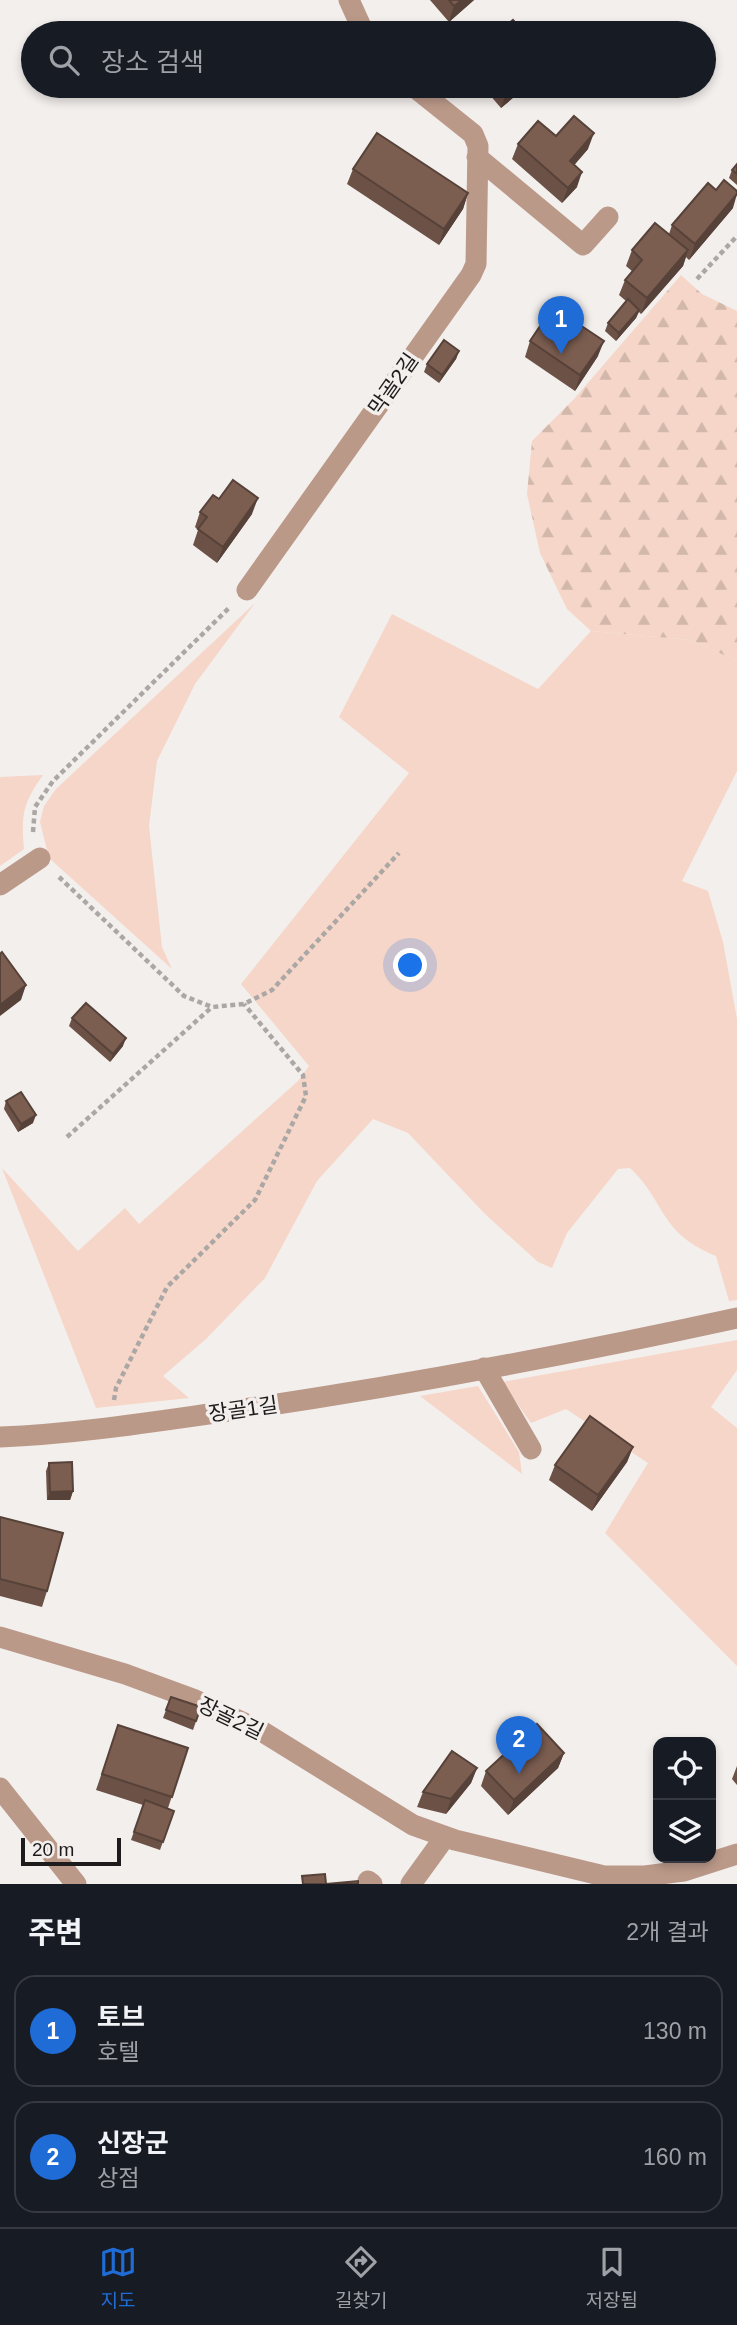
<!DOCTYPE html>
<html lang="ko">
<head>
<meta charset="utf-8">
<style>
  body { margin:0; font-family:Helvetica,"Noto Sans KR",sans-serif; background:#20242c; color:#f1f3f6 }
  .controls { position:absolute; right:21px; bottom:21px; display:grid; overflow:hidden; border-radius:14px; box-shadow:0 4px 10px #0003 }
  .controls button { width:63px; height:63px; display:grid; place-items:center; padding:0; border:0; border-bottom:2px solid #363941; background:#171b24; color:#f1f3f6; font:35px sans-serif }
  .scale { position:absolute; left:21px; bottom:18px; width:100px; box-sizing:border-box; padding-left:7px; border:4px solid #1d1b1b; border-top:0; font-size:19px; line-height:24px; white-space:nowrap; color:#1d1b1b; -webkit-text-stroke:5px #f3efed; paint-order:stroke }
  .you { position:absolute; left:411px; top:966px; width:24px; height:24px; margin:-18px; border:5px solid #fff; border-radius:50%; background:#1a73e8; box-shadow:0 0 0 10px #1a73e833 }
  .badge { display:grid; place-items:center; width:46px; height:46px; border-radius:50%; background:#206cd7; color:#fff; font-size:23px; font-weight:700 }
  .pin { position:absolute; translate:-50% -58px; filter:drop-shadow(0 2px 4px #0008) }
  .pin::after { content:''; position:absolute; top:37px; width:24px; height:21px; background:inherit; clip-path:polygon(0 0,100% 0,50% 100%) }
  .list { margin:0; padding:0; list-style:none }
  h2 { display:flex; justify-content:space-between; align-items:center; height:91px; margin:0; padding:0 28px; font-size:30px }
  h2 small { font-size:23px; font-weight:400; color:#9ea1a6 }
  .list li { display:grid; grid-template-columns:46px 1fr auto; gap:21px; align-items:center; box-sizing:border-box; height:112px; margin:0 14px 14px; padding:0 14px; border:2px solid #363941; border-radius:21px }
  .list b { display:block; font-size:26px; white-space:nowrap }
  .list p { margin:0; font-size:23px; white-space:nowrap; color:#9ea1a6 }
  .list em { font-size:23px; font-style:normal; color:#9ea1a6 }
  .icon { flex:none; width:38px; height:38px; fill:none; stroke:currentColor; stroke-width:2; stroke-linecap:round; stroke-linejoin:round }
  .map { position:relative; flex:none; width:737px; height:1884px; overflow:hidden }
  .search { position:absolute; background:#171b24; box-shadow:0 4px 10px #0003; left:21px; right:21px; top:21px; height:77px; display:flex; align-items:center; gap:18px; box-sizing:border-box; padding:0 24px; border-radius:38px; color:#9ea1a6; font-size:26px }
  .sheet { height:343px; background:#171b24 }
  nav { display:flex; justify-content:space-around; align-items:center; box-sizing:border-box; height:98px; border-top:2px solid #363941; background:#171b24; font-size:19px; color:#9ea1a6 }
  nav a { display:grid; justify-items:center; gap:4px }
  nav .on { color:#206cd7 }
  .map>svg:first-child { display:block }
  .green { fill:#f6d6c8 }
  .forest { fill:url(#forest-firs) }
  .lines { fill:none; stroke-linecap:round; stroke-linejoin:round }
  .path { stroke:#aaa7a5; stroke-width:4.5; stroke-dasharray:5 3.5; stroke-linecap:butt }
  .minor { stroke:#bb9989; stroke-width:21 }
  .wall { fill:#6b5146 }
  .shaded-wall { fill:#574239 }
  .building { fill:#7c5e51; stroke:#574239; stroke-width:2 }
  .labels { text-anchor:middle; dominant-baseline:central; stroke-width:7; stroke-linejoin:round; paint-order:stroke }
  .street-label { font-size:21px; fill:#1d1b1b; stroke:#f3efed }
</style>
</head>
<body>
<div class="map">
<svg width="737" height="1884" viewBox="0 0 737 1884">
  <defs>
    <pattern id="forest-firs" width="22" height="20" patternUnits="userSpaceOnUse" patternTransform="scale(1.75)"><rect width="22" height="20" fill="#f6d6c8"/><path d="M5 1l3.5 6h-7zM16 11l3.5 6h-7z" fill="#d2b7ab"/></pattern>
  </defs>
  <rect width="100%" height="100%" fill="#f3efed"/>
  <path class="green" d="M255,603L195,684L157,761L149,826L162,947L172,969L49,858L40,822L44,806L56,789Z
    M392,614L538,689L591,631L691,640L737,661V771L682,881L708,891L723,942L737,1019V1300L729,1301L716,1256C658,1232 667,1203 630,1168L618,1169L567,1233L552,1268L538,1262L485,1214L408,1133L373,1119L317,1181L265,1278L206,1339L163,1376L189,1398L96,1408L2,1168L78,1251L125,1208L139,1224L298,1081L309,1066L241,984L409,773L339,717Z
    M43,775C23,803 21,815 24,849L0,866V777Z
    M737,1340V1370L711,1407L737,1428V1666L605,1533L648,1463L566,1409L531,1423L502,1382Z
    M478,1386L519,1452L522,1474L420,1396Z"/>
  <path class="forest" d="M681,275L702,294L737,311V661L691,640L591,631L567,609L540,553L527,494L532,441L574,399Z"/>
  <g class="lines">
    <path class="path" d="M697,279L737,236
      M33,832L35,807L53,781L229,608
      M59,877L184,996L212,1007L244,1004L272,990L399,853
      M67,1137L212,1007
      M114,1400L116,1388L167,1287L255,1200L306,1096L303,1075L244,1004"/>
    <path class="minor" d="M349,0L364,33
      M477,157L583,245L608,217
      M247,590L471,275L476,264L478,146L473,134L413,86
      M0,885L40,858
      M484,1368L531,1449
      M0,1437C79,1434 158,1421 237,1410C404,1386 572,1354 737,1318
      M0,1637L125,1674L193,1699L263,1732L413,1825L455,1840L604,1876H645L684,1871L737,1854
      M0,1788L76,1884
      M368,1881L372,1884
      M411,1884L445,1837"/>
  </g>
  <path class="wall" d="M430,0H474L449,22Z
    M482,86H527L501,108Z
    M556,136L588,149L574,165L577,187L562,203L512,159L518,144Z
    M737,164V185L729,178L732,170Z
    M353,169L468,193L463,209L439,245L347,184Z
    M733,208L689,260L686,257L683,266L641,314L639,312L636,318L616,341L605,331L608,323L626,301L619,295L625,280L632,271L626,266L632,250L669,234L672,225Z
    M530,341L598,356L575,391L525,357Z
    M459,351L456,359L439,383L424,372L427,364Z
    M219,499L252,514L217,563L193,545L198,530L195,527L200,512Z
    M72,1018L123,1046L110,1062L69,1026Z
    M6,1101L33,1123L18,1132L4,1109Z
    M633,1447L627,1462L592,1511L549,1480L555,1465Z
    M49,1463L73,1491L70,1500H47L46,1471Z
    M0,1517L47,1591L42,1607L0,1596Z
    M171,1697L201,1707L193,1730L163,1718Z
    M113,1740L188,1748L168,1808L174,1811L160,1850L131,1840L143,1805L96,1790Z
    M564,1753L558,1768L508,1815L481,1786L486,1771Z
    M737,1766V1785L732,1779Z
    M477,1768L471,1783L446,1814L417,1807L423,1792Z"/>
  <path class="shaded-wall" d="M462,0H474L449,22L454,6Z
    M515,86H527L501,108L506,93Z
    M594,133L588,149L564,177L570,161Z
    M582,172L577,187L562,203L568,188Z
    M468,193L463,209L439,245L444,229Z
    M737,194L733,208L689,260L695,244Z
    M688,250L683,266L641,314L647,298Z
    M639,310L636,318L616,341L619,333Z
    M604,341L598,356L575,391L580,375Z
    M459,351L456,359L439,383L442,375Z
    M258,498L252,514L217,563L223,547Z
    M26,985L21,1000L0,1016V1005Z
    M126,1038L123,1046L110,1062L113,1054Z
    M36,1115L33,1123L18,1132L21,1124Z
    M633,1447L627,1462L592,1511L598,1495Z
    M73,1491L70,1500H47L50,1492Z
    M564,1753L558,1768L508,1815L514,1800Z
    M477,1768L471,1783L446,1814L451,1799Z"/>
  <path class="building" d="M449,0H462L454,6Z
    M513,20L524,33H497Z
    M500,86H515L506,93Z
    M574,116L594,133L570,161L582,172L568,188L518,144L538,121L556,136Z
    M377,133L468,193L444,229L353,169Z
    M737,164V174L732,170Z
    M724,180L737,191V194L695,244L672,225L708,183L716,190Z
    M655,223L688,250L647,298L625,280L642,260L632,250Z
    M628,299L639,310L619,333L608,323Z
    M553,307L604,341L580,375L530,341Z
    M444,340L459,351L442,375L427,364Z
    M233,480L258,498L223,547L198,529L207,517L200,512L213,495L219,499Z
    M2,952L26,985L0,1005V954Z
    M86,1003L126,1038L113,1054L72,1018Z
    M21,1092L36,1115L21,1124L6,1101Z
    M590,1416L633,1447L598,1495L555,1465Z
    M72,1462L73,1491L50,1492L49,1463Z
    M0,1517L63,1533L47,1591L0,1579Z
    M171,1697L201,1707L196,1721L166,1710Z
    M537,1724L564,1753L514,1800L486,1771Z
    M118,1725L188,1748L172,1797L102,1774Z
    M452,1751L477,1768L451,1799L423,1792Z
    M145,1800L174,1811L163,1842L134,1832Z
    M325,1874L326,1884L358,1881V1884H303L302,1876Z"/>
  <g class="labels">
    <g class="street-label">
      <text transform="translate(393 384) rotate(-55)">막골2길</text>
      <text transform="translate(243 1409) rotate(-8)">장골1길</text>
      <text transform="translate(231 1718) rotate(26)">장골2길</text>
    </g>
  </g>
</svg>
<div class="controls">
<button><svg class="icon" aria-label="locate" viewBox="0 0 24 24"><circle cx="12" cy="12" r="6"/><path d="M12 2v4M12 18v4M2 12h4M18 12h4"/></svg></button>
<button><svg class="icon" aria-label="layers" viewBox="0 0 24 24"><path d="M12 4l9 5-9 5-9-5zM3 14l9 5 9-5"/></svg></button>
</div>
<div class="scale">20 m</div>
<div class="you"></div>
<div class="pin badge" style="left:561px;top:354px">1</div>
<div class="pin badge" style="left:519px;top:1774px">2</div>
<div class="search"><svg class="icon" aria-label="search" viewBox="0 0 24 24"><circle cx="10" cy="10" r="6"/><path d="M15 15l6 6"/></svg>장소 검색</div>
</div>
<section class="sheet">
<h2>주변<small>2개 결과</small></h2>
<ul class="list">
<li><span class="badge">1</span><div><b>토브</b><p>호텔</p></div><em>130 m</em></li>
<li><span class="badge">2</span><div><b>신장군</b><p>상점</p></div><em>160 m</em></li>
</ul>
</section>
<nav>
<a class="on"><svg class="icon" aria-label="map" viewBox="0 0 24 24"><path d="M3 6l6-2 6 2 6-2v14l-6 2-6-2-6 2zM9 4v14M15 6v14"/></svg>지도</a>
<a><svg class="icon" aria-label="directions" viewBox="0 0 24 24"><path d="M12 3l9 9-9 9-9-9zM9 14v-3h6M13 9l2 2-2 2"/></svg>길찾기</a>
<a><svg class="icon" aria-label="saved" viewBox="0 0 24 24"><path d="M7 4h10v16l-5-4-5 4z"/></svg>저장됨</a>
</nav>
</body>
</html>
